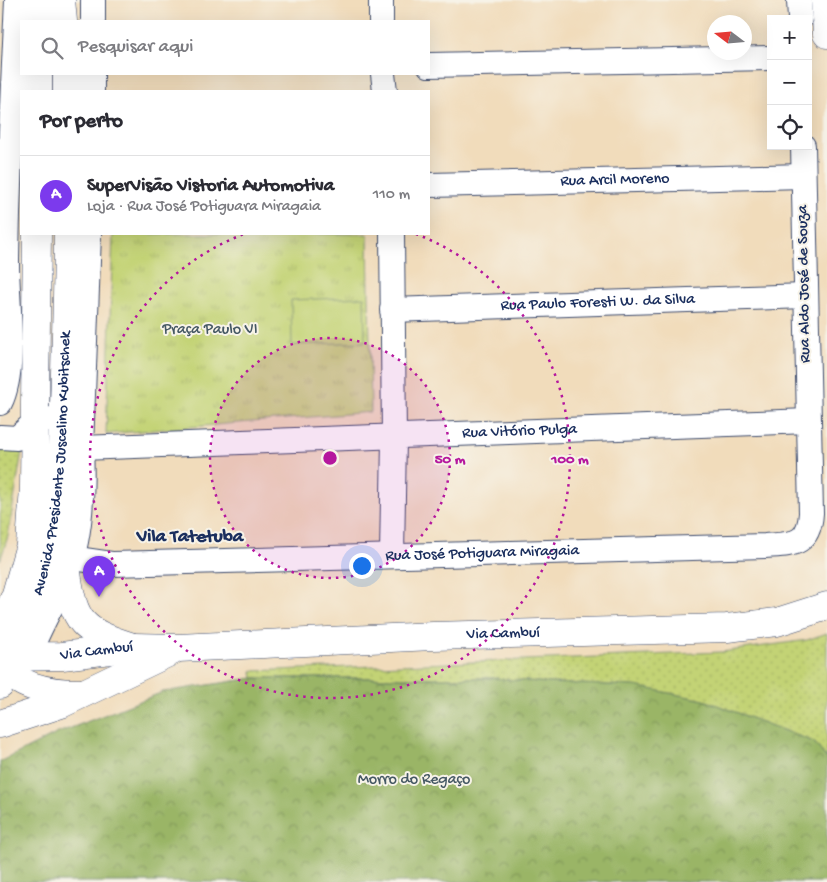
<!DOCTYPE html>
<html lang="pt">
<head>
<meta charset="utf-8">
<style>
  body { margin:0; font-family:"Gochi Hand",sans-serif; background:#f2f2f3; color:#2b2b33 }
  .controls { position:absolute; right:15px; top:15px; display:grid; overflow:hidden; border-radius:0px; box-shadow:0 5px 20px #0002 }
  .controls button { width:45px; height:45px; display:grid; place-items:center; padding:0; border:0; border-bottom:1px solid #e1e1e2; background:#fff; color:#2b2b33; font:25px sans-serif }
  .compass { position:absolute; left:707px; top:15px; width:45px; height:45px; border-radius:50%; background:#fff; box-shadow:0 5px 20px #0002; rotate:286deg }
  .you { position:absolute; left:361px; top:565px; width:18px; height:18px; margin:-12px; border:4px solid #fff; border-radius:50%; background:#1a73e8; box-shadow:0 0 0 8px #1a73e833 }
  .badge { display:grid; place-items:center; width:32px; height:32px; border-radius:50%; background:#7c3aed; color:#fff; font-size:16px; font-weight:700 }
  .pin { position:absolute; translate:-50% -41px; filter:drop-shadow(0 1px 2px #0008) }
  .pin::after { content:''; position:absolute; top:26px; width:18px; height:15px; background:inherit; clip-path:polygon(0 0,100% 0,50% 100%) }
  .list { margin:0; padding:0; list-style:none }
  h2 { display:flex; justify-content:space-between; align-items:center; height:65px; margin:0; padding:0 20px; font-size:21px }
  h2 small { font-size:16px; font-weight:400; color:#7c7c81 }
  .list li { display:grid; grid-template-columns:32px 1fr auto; gap:15px; align-items:center; box-sizing:border-box; height:80px; padding:0 20px; border-top:1px solid #e1e1e2 }
  .list b { display:block; font-size:19px; white-space:nowrap }
  .list p { margin:0; font-size:16px; white-space:nowrap; color:#7c7c81 }
  .list em { font-size:16px; font-style:normal; color:#7c7c81 }
  .icon { flex:none; width:28px; height:28px; fill:none; stroke:currentColor; stroke-width:2; stroke-linecap:round; stroke-linejoin:round }
  .map { position:relative; flex:none; width:827px; height:882px; overflow:hidden }
  .search { position:absolute; background:#fff; box-shadow:0 5px 20px #0002; left:20px; top:20px; width:410px; height:55px; display:flex; align-items:center; gap:12px; box-sizing:border-box; padding:0 18px; border-radius:0px; color:#7c7c81; font-size:19px }
  .panel { position:absolute; background:#fff; box-shadow:0 5px 20px #0002; left:20px; top:90px; width:410px; height:145px; border-radius:0px }
  .map>svg:first-child { display:block }
  .grass { fill:url(#grass-dots); stroke:#6f816a }
  .forest { fill:url(#forest-crowns); stroke:#5a7262 }
  .park { fill:url(#park-tufts); stroke:#6f816a }
  .pitch { fill:#c3d375; stroke:#6f816a }
  .lines { fill:none; stroke-linecap:round; stroke-linejoin:round }
  .minor-casing { stroke:#3b496c; stroke-width:26 }
  .major-casing { stroke:#3b496c; stroke-width:29 }
  .minor { stroke:#fff; stroke-width:24 }
  .major { stroke:#fff; stroke-width:28 }
  .ring { fill:none; stroke:#b5179e; stroke-width:2.5; stroke-dasharray:2.5 5 }
  .labels { text-anchor:middle; dominant-baseline:central; stroke-width:4; stroke-linejoin:round; paint-order:stroke }
  .street-label { font-size:16px; fill:#1b2f5e; stroke:#f7f3e8 }
  .park-label { font-size:16px; fill:#455864; stroke:#f7f3e8 }
  .quarter-label { font-size:19px; font-weight:bold; fill:#1b2f5e; stroke:#f7f3e8 }
  .centre { fill:#b5179e; stroke:#f7f3e8; stroke-width:2.5 }
  .ring-label { font-size:15px; text-anchor:middle; font-weight:bold; fill:#b5179e; stroke:#f7f3e8; stroke-width:4; stroke-linejoin:round; paint-order:stroke }
</style>
</head>
<body>
<div class="map">
<svg width="827" height="882" viewBox="0 0 827 882">
  <defs>
    <pattern id="grass-dots" width="8" height="8" patternUnits="userSpaceOnUse" patternTransform="scale(1.25)"><rect width="8" height="8" fill="#c3d375"/><path d="M2 2h.1M6 6h.1" fill="none" stroke="#a7b568" stroke-width="1.8" stroke-linecap="round"/></pattern>
    <pattern id="forest-crowns" width="20" height="18" patternUnits="userSpaceOnUse" patternTransform="scale(1.25)"><rect width="20" height="18" fill="#9ab566"/><path d="M2 6a3 3 0 1 1 6 0M12 15a3 3 0 1 1 6 0" fill="none" stroke="#7d9457"/></pattern>
    <pattern id="park-tufts" width="24" height="20" patternUnits="userSpaceOnUse" patternTransform="scale(1.25)"><rect width="24" height="20" fill="#c3d375"/><path d="M3 7l-1-3M5 7V3M7 7l1-3M15 17l-1-3M17 17v-4M19 17l1-3" fill="none" stroke="#a7b568"/></pattern>
  </defs>
  <rect width="100%" height="100%" fill="#f7f3e8"/>
  <filter id="ink" filterUnits="userSpaceOnUse"><feTurbulence type="fractalNoise" baseFrequency=".02" numOctaves="2"/><feDisplacementMap in="SourceGraphic" scale="10" xChannelSelector="R" yChannelSelector="G"/><feConvolveMatrix kernelMatrix="1 2 1 2 8 2 1 2 1" color-interpolation-filters="sRGB"/></filter>
  <filter id="wash" filterUnits="userSpaceOnUse"><feTurbulence type="fractalNoise" baseFrequency=".0096" numOctaves="4" result="noise"/><feDisplacementMap in="SourceGraphic" scale="20" xChannelSelector="R" yChannelSelector="G"/><feGaussianBlur stdDeviation="1.12" result="paint"/><feColorMatrix in="noise" values="0 0 0 0 0 0 0 0 0 0 0 0 0 0 0 0 0 1.4 0 .05"/><feComposite in="paint" operator="in"/></filter>
  <g filter="url(#wash)">
    <rect width="100%" height="100%" fill="#f1dcbb"/>
    <path class="grass" d="M0,446L22,451L8,536L0,561Z
      M827,633V759L814,742L704,700L632,686L549,683L494,678H253L252,671L722,652L807,640Z"/>
    <path class="forest" d="M253,678H494L549,683L635,686L704,700L814,742L827,759V882H0V762L58,733L163,692Z"/>
    <path class="park" d="M113,234H368L371,412L106,434Z"/>
    <path class="pitch" d="M364,297L365,342L292,345L291,300Z"/>
  </g>
  <g filter="url(#ink)">
    <g class="lines">
      <g class="minor-casing">
        <g id="minor">
          <path d="M381,0V21"/>
          <path d="M799,0L800,19"/>
          <path d="M93,21V0"/>
          <path d="M429,65L771,58"/>
          <path d="M383,74L385,91"/>
          <path d="M92,91V74"/>
          <path id="s1" d="M429,185L803,176"/>
          <path id="s2" d="M392,310L805,296"/>
          <path d="M0,403C17,369 7,302 7,263C8,176 13,88 17,0"/>
          <path d="M0,437L17,438L34,423L47,419"/>
          <path id="s3" d="M81,448L808,421"/>
          <path d="M392,555L394,438L392,234"/>
          <path id="s4" d="M72,558L113,564L765,546C792,544 809,546 811,513L803,146"/>
          <path d="M34,642C44,619 57,597 67,573C82,535 83,488 81,448L89,234"/>
        </g>
      </g>
      <g class="major-casing">
        <g id="major">
          <path d="M61,0L63,21"/>
          <path d="M825,0L827,34"/>
          <path d="M39,21V0"/>
          <path d="M67,74V91"/>
          <path d="M38,91V74"/>
          <path d="M67,573C74,623 82,631 130,646"/>
          <path d="M0,633L16,594L30,545L34,488L37,234"/>
          <path d="M1,655C8,688 52,693 80,693"/>
          <path id="s5" d="M0,661L8,657L62,656L134,647L178,648L433,636L727,628L777,622L827,606"/>
          <path id="s6" d="M0,685C56,590 62,481 65,374C66,327 68,280 68,234"/>
          <path d="M0,724L61,704L172,651"/>
        </g>
      </g>
      <use href="#minor" class="minor"/>
      <use href="#major" class="major"/>
    </g>
  </g>
  <circle cx="330" cy="458" r="120" fill="#b5179e" fill-opacity=".12"/>
  <g class="ring">
    <circle cx="330" cy="458" r="120"/>
    <path d="M416 234A240 240 0 1 1 244 234"/>
  </g>
  <g class="labels">
    <g class="street-label">
      <text stroke="none"><textPath href="#s1" startOffset="186">Rua Arcil Moreno</textPath></text>
      <text transform="translate(805 284) rotate(-91)">Rua Aldo José de Souza</text>
      <text stroke="none"><textPath href="#s2" startOffset="206">Rua Paulo Foresti W. da Silva</textPath></text>
      <text stroke="none"><textPath href="#s3" startOffset="439">Rua Vitório Pulga</textPath></text>
      <text stroke="none"><textPath href="#s6" startOffset="231">Avenida Presidente Juscelino Kubitschek</textPath></text>
      <text stroke="none"><textPath href="#s4" startOffset="411">Rua José Potiguara Miragaia</textPath></text>
      <text stroke="none"><textPath href="#s5" startOffset="505">Via Cambuí</textPath></text>
      <text stroke="none"><textPath href="#s5" startOffset="98">Via Cambuí</textPath></text>
    </g>
    <g class="park-label">
      <text x="210" y="330">Praça Paulo VI</text>
      <text x="414" y="780">Morro do Regaço</text>
    </g>
    <g class="quarter-label">
      <text x="190" y="537">Vila Tatetuba</text>
    </g>
  </g>
  <circle cx="330" cy="458" r="8" class="centre"/>
  <g class="ring-label">
    <text x="450" y="463">50 m</text>
    <text x="570" y="463">100 m</text>
  </g>
</svg>
<div class="controls">
<button>+</button>
<button>−</button>
<button><svg class="icon" aria-label="locate" viewBox="0 0 24 24"><circle cx="12" cy="12" r="6"/><path d="M12 2v4M12 18v4M2 12h4M18 12h4"/></svg></button>
</div>
<svg class="compass" viewBox="-18 -18 36 36"><path d="M0-13l5 13h-10z" fill="#e53935"/><path d="M0 13l5-13h-10z" fill="#7c7c81"/></svg>
<div class="you"></div>
<div class="pin badge" style="left:99px;top:597px">A</div>
<div class="search"><svg class="icon" aria-label="search" viewBox="0 0 24 24"><circle cx="10" cy="10" r="6"/><path d="M15 15l6 6"/></svg>Pesquisar aqui</div>
<section class="panel">
<h2>Por perto<small></small></h2>
<ul class="list">
<li><span class="badge">A</span><div><b>SuperVisão Vistoria Automotiva</b><p>Loja · Rua José Potiguara Miragaia</p></div><em>110 m</em></li>
</ul>
</section>
</div>
</body>
</html>
